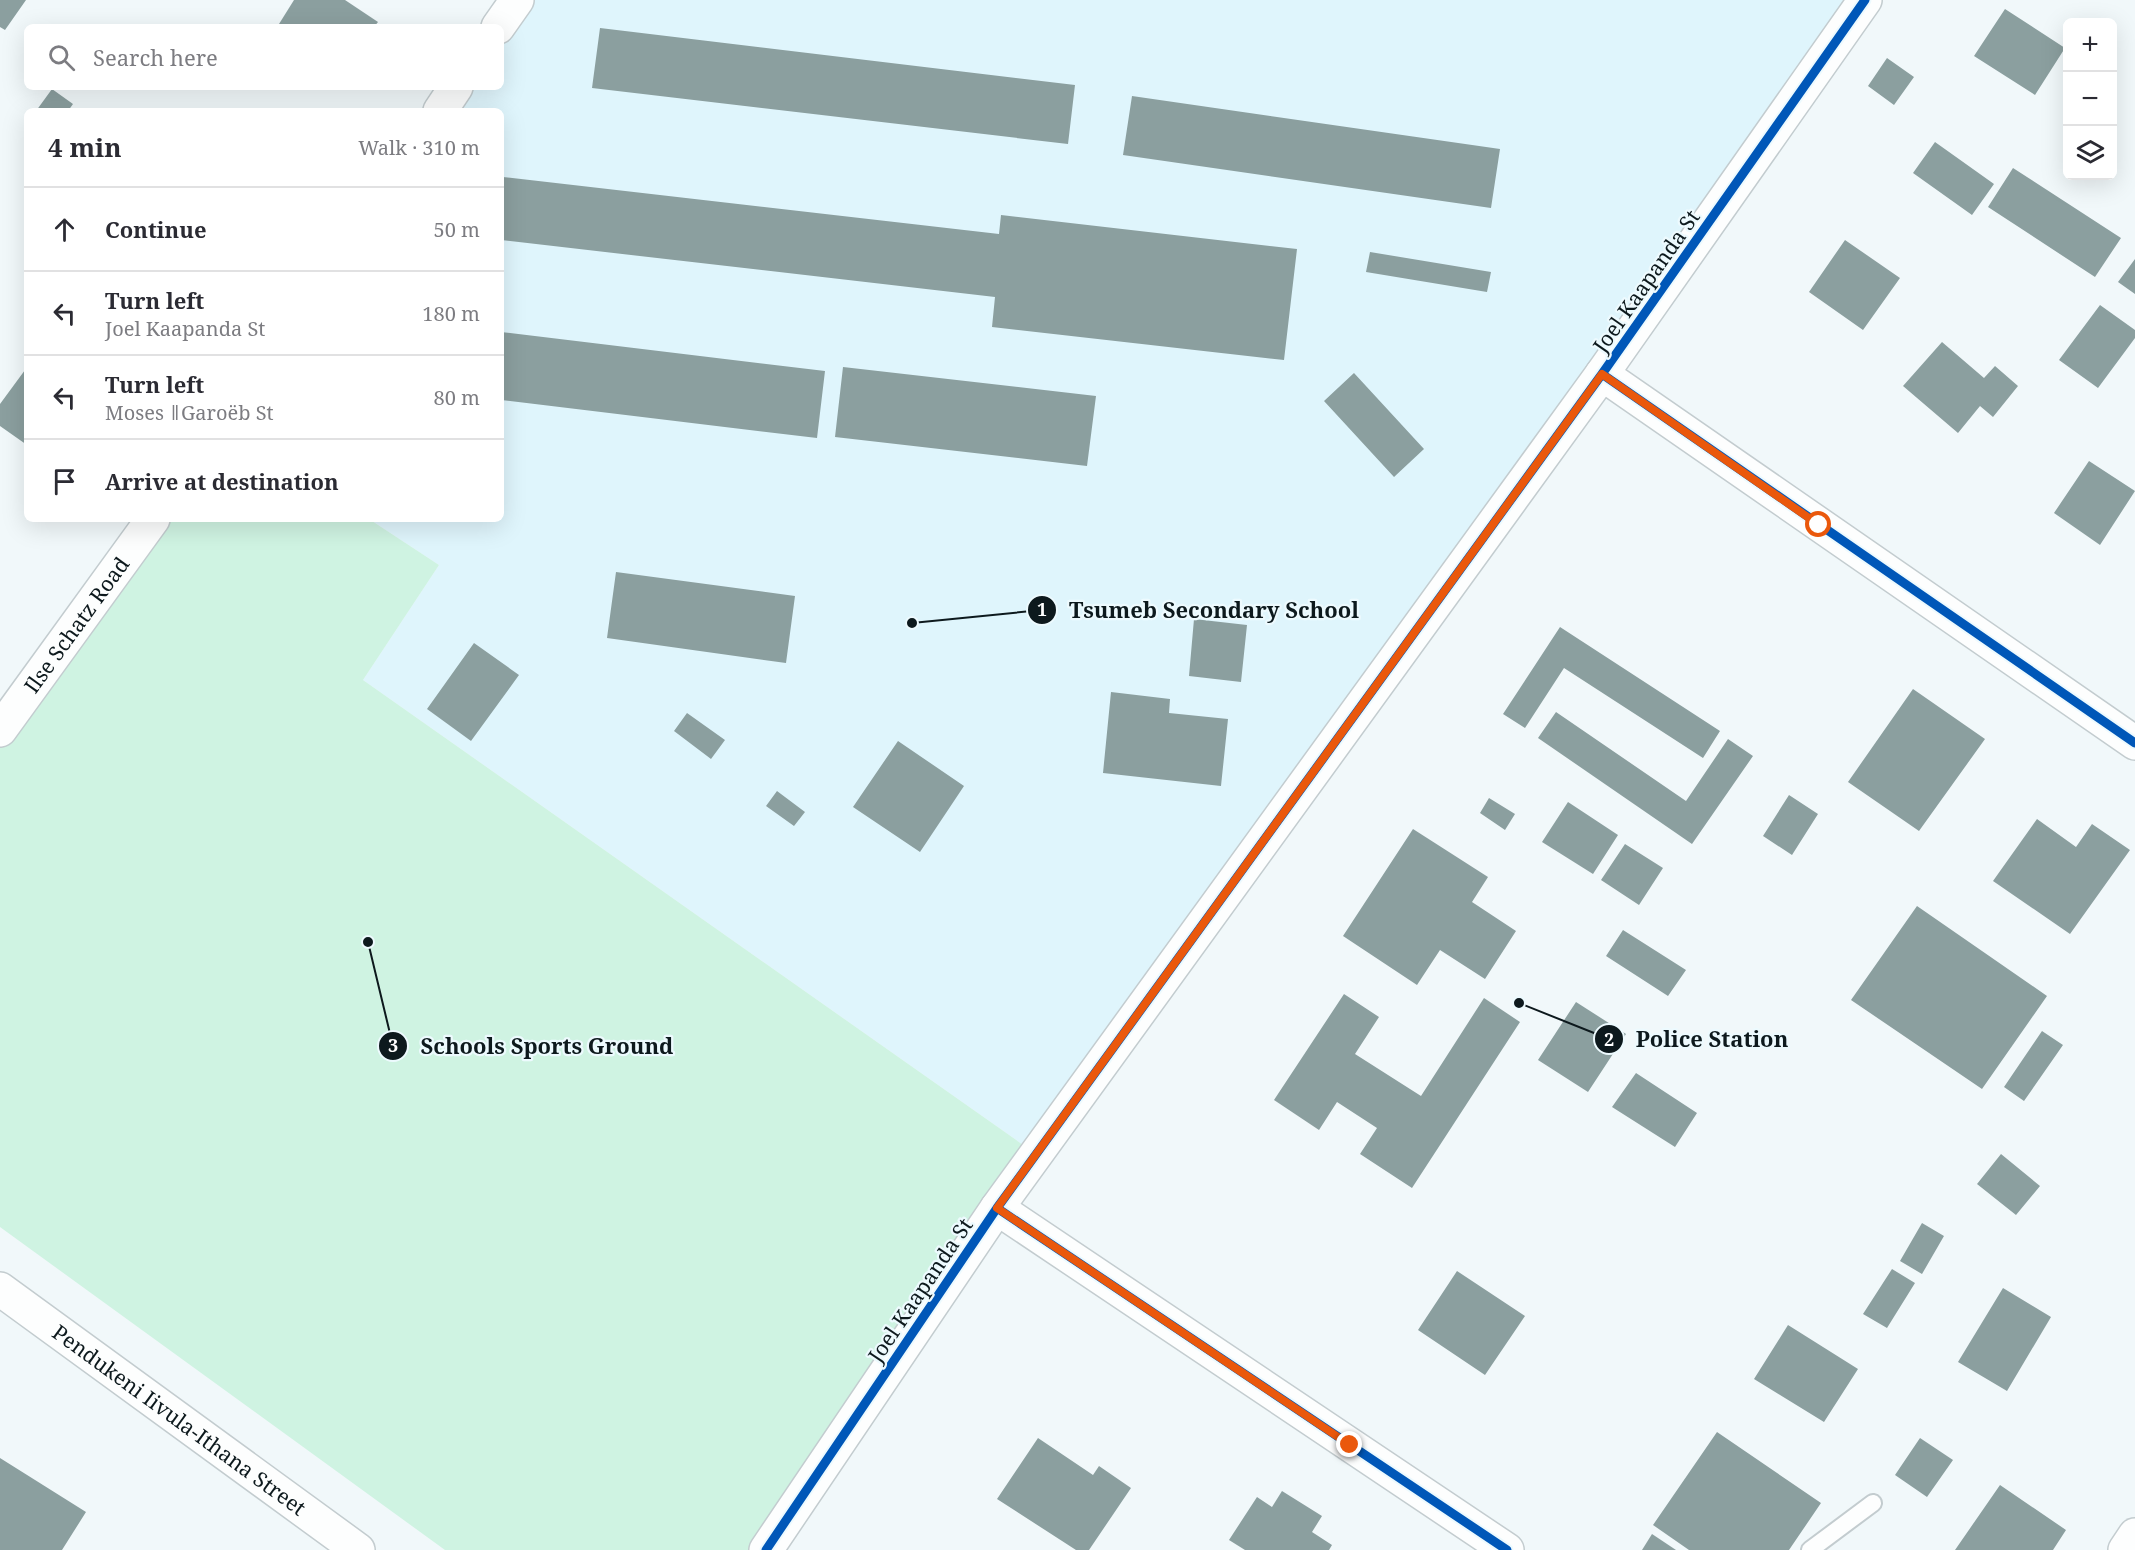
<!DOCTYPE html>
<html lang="en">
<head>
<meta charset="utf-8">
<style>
  body { margin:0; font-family:"Noto Serif",serif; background:#f7f7f7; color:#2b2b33 }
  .controls { position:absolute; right:18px; top:18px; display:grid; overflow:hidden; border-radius:9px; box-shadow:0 6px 24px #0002 }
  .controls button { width:54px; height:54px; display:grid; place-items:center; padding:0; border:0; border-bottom:2px solid #e1e1e2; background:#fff; color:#2b2b33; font:30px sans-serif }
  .stop { position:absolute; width:18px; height:18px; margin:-14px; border:4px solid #ea580c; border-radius:50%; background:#fff }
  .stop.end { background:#ea580c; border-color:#fff; box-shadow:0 2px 6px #0008 }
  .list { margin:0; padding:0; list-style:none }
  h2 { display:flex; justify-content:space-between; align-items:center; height:78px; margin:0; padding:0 24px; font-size:26px }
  h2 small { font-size:20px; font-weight:400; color:#7c7c81 }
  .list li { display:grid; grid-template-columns:39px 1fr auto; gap:18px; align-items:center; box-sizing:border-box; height:84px; padding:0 24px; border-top:2px solid #e1e1e2 }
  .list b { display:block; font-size:22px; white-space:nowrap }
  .list p { margin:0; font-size:20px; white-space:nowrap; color:#7c7c81 }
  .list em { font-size:20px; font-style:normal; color:#7c7c81 }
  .icon { flex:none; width:33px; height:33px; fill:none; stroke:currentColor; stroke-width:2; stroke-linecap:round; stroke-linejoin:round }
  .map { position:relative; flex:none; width:2135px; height:1550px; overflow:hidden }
  .search { position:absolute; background:#fff; box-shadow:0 6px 24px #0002; left:24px; top:24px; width:480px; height:66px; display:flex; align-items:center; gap:15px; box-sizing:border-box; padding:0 21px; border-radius:9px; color:#7c7c81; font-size:22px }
  .panel { position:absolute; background:#fff; box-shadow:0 6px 24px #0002; left:24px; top:108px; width:480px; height:414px; border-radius:9px }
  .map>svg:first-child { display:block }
  .built { fill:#dff5fc }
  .green { fill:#cff3e2 }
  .building { fill:#8b9f9f }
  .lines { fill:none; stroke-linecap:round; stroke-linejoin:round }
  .lane-casing { stroke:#c3cccf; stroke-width:20 }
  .street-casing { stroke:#c3cccf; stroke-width:36 }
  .secondary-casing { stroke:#c3cccf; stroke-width:36 }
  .lane { stroke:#fdfefe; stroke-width:16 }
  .street { stroke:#fdfefe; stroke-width:33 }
  .secondary { stroke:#fdfefe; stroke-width:33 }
  .cycleway-casing { stroke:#edfafe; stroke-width:13 }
  .cycleway { stroke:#0057b8; stroke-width:9 }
  .route { stroke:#ea580c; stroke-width:8 }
  .labels { text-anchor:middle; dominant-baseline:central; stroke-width:4.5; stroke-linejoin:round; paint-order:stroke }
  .street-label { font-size:21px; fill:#0d191d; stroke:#edfafe }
  .leader { fill:none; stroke:#0d191d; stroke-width:2 }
  .callout-dot { fill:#0d191d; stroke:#edfafe; stroke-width:2 }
  .mark-label { font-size:18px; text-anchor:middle; font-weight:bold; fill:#fff }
  .callout-label { font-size:22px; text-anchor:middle; font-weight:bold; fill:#0d191d; stroke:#edfafe; stroke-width:4.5; stroke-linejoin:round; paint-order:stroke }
</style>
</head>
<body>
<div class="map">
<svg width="2135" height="1550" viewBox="0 0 2135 1550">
  <rect width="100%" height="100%" fill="#f1f8fa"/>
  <path class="built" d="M517,0H1865L1036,1154L363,680L439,565L369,519H501V111H440L456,87H501V27Z"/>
  <path class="green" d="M153,519H369L439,565L363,680L1036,1154L766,1550H445L0,1227V730Z"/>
  <path class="building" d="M0,0H26L5,30L0,27Z
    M294,0H345L378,22L374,27H284L279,24Z
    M2005,9L2065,48L2035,95L1974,56Z
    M600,28L1075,85L1068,144L592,88Z
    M1887,58L1914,77L1894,105L1868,86Z
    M52,89L73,104L68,111H36Z
    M1132,96L1500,149L1491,208L1123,155Z
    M1935,142L1994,184L1972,215L1913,173Z
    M2013,168L2121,238L2095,277L1988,207Z
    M503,177L999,234L1001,215L1297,249L1284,360L992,327L995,297L501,240Z
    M1845,240L1900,278L1863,330L1809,292Z
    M1370,252L1491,272L1487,292L1366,272Z
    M2135,259V294L2118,282Z
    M2100,305L2135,330V338L2098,388L2059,360Z
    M501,332L825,371L817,438L501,400Z
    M1942,342L1984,378L1995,366L2018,386L1993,417L1980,406L1958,433L1903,386Z
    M843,367L1096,396L1087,466L835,437Z
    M25,370L27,371V445L0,426V404Z
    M1354,373L1424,449L1394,477L1324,401Z
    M2089,461L2135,491L2100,545L2054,513Z
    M616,572L795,596L786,663L607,638Z
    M1194,619L1247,625L1241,682L1189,676Z
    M1560,627L1720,731L1703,758L1564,668L1525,728L1503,714Z
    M474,643L519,675L471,741L427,709Z
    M1913,689L1985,739L1919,831L1848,782Z
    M1111,692L1170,699L1169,713L1228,719L1221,786L1103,773Z
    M1556,712L1686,801L1728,739L1753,756L1692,844L1538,738Z
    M687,713L725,740L711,759L674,731Z
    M898,741L964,786L920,852L853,807Z
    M777,791L805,812L794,826L766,806Z
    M1789,795L1818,814L1792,855L1763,836Z
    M1489,798L1515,814L1505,830L1480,813Z
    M1568,802L1618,835L1593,874L1542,842Z
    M2037,819L2076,847L2092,824L2130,850L2070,934L1993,881Z
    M1413,829L1488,877L1472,902L1516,931L1485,979L1440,950L1417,985L1343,936Z
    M1625,844L1663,868L1639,905L1601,880Z
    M1917,906L2047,996L1982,1089L1851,1000Z
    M1623,930L1686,970L1668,996L1606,956Z
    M1344,994L1379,1017L1355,1054L1421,1096L1484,998L1520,1022L1412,1188L1360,1154L1377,1128L1337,1102L1319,1130L1274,1100Z
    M1576,1002L1626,1034L1588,1092L1538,1060Z
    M2042,1031L2063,1045L2024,1101L2004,1087Z
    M1636,1073L1697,1113L1675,1147L1612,1107Z
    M2001,1154L2040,1186L2016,1215L1977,1184Z
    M1922,1223L1944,1236L1922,1274L1900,1261Z
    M1892,1269L1915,1283L1887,1328L1863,1314Z
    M1457,1271L1525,1316L1485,1375L1418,1330Z
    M2003,1288L2051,1317L2007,1391L1958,1362Z
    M1788,1325L1858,1369L1824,1422L1754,1379Z
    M1717,1432L1821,1503L1789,1550H1689L1653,1525Z
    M1038,1438L1093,1475L1099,1466L1131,1488L1089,1550H1076L997,1499Z
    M1920,1438L1953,1460L1927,1497L1895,1475Z
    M0,1458L86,1512L62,1550H0Z
    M2000,1485L2066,1530L2053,1550H1955Z
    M1282,1491L1322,1516L1312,1532L1332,1545L1329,1550H1245L1229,1540L1257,1497L1272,1507Z
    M1652,1534L1676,1550H1642Z"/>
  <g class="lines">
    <g class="lane-casing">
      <path id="lane" d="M1810,1550L1873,1503"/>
    </g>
    <g class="street-casing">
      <g id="street">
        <path d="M498,27L517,0"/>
        <path d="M440,111L456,87"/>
        <path d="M1602,374L2135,743"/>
        <path id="s1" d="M0,730L153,519"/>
        <path d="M997,1208L1507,1550"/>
        <path id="s2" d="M0,1289L358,1550"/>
        <path d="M766,1550L997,1208L1602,374L1865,0"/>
      </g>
    </g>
    <g class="secondary-casing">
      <path id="secondary" d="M2125,1550L2135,1535"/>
    </g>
    <use href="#lane" class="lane"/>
    <use href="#street" class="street"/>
    <use href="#secondary" class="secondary"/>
    <g class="cycleway-casing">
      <path id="cycleway" d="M1602,374L2135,743
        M997,1208L1507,1550
        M766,1550L997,1208L1602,374L1865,0"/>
    </g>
    <use href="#cycleway" class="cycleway"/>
  </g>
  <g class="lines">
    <path class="route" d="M1350,1445L997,1208L1602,374L1819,525"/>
  </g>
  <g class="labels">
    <g class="street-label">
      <text transform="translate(1646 281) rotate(-55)">Joel Kaapanda St</text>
      <text stroke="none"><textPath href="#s1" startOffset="130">Ilse Schatz Road</textPath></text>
      <text transform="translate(920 1290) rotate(-56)">Joel Kaapanda St</text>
      <text stroke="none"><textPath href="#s2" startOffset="222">Pendukeni Iivula-Ithana Street</textPath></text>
    </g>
  </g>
  <path class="leader" d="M912 623L1042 610M1519 1003L1609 1039M368 942L393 1046"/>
  <g class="callout-dot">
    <circle cx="912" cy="623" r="6"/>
    <circle cx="1519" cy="1003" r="6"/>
    <circle cx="368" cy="942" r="6"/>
    <circle cx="1042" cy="610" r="15"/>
    <circle cx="1609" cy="1039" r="15"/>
    <circle cx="393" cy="1046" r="15"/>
  </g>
  <g class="mark-label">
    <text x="1042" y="616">1</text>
    <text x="1609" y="1046">2</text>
    <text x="393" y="1052">3</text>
  </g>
  <g class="callout-label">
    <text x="1214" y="618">Tsumeb Secondary School</text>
    <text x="1712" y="1047">Police Station</text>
    <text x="547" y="1054">Schools Sports Ground</text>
  </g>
</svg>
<div class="controls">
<button>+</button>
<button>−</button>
<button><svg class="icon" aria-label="layers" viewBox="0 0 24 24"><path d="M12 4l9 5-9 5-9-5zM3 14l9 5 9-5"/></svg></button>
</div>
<div class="stop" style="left:1819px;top:525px"></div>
<div class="stop end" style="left:1350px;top:1445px"></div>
<div class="search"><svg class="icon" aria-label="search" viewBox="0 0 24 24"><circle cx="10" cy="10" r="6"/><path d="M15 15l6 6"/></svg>Search here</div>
<section class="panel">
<h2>4 min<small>Walk · 310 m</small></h2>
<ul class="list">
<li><svg class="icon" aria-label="ahead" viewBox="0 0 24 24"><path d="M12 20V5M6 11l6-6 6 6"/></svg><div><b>Continue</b></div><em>50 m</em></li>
<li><svg class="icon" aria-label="left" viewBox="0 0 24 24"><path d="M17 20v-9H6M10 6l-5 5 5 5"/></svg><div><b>Turn left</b><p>Joel Kaapanda St</p></div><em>180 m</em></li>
<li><svg class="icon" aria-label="left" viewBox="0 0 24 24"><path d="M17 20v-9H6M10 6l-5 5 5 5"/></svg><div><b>Turn left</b><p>Moses ǁGaroëb St</p></div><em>80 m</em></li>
<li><svg class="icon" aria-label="arrive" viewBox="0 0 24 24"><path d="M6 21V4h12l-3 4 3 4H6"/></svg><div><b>Arrive at destination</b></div></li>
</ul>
</section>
</div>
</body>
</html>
